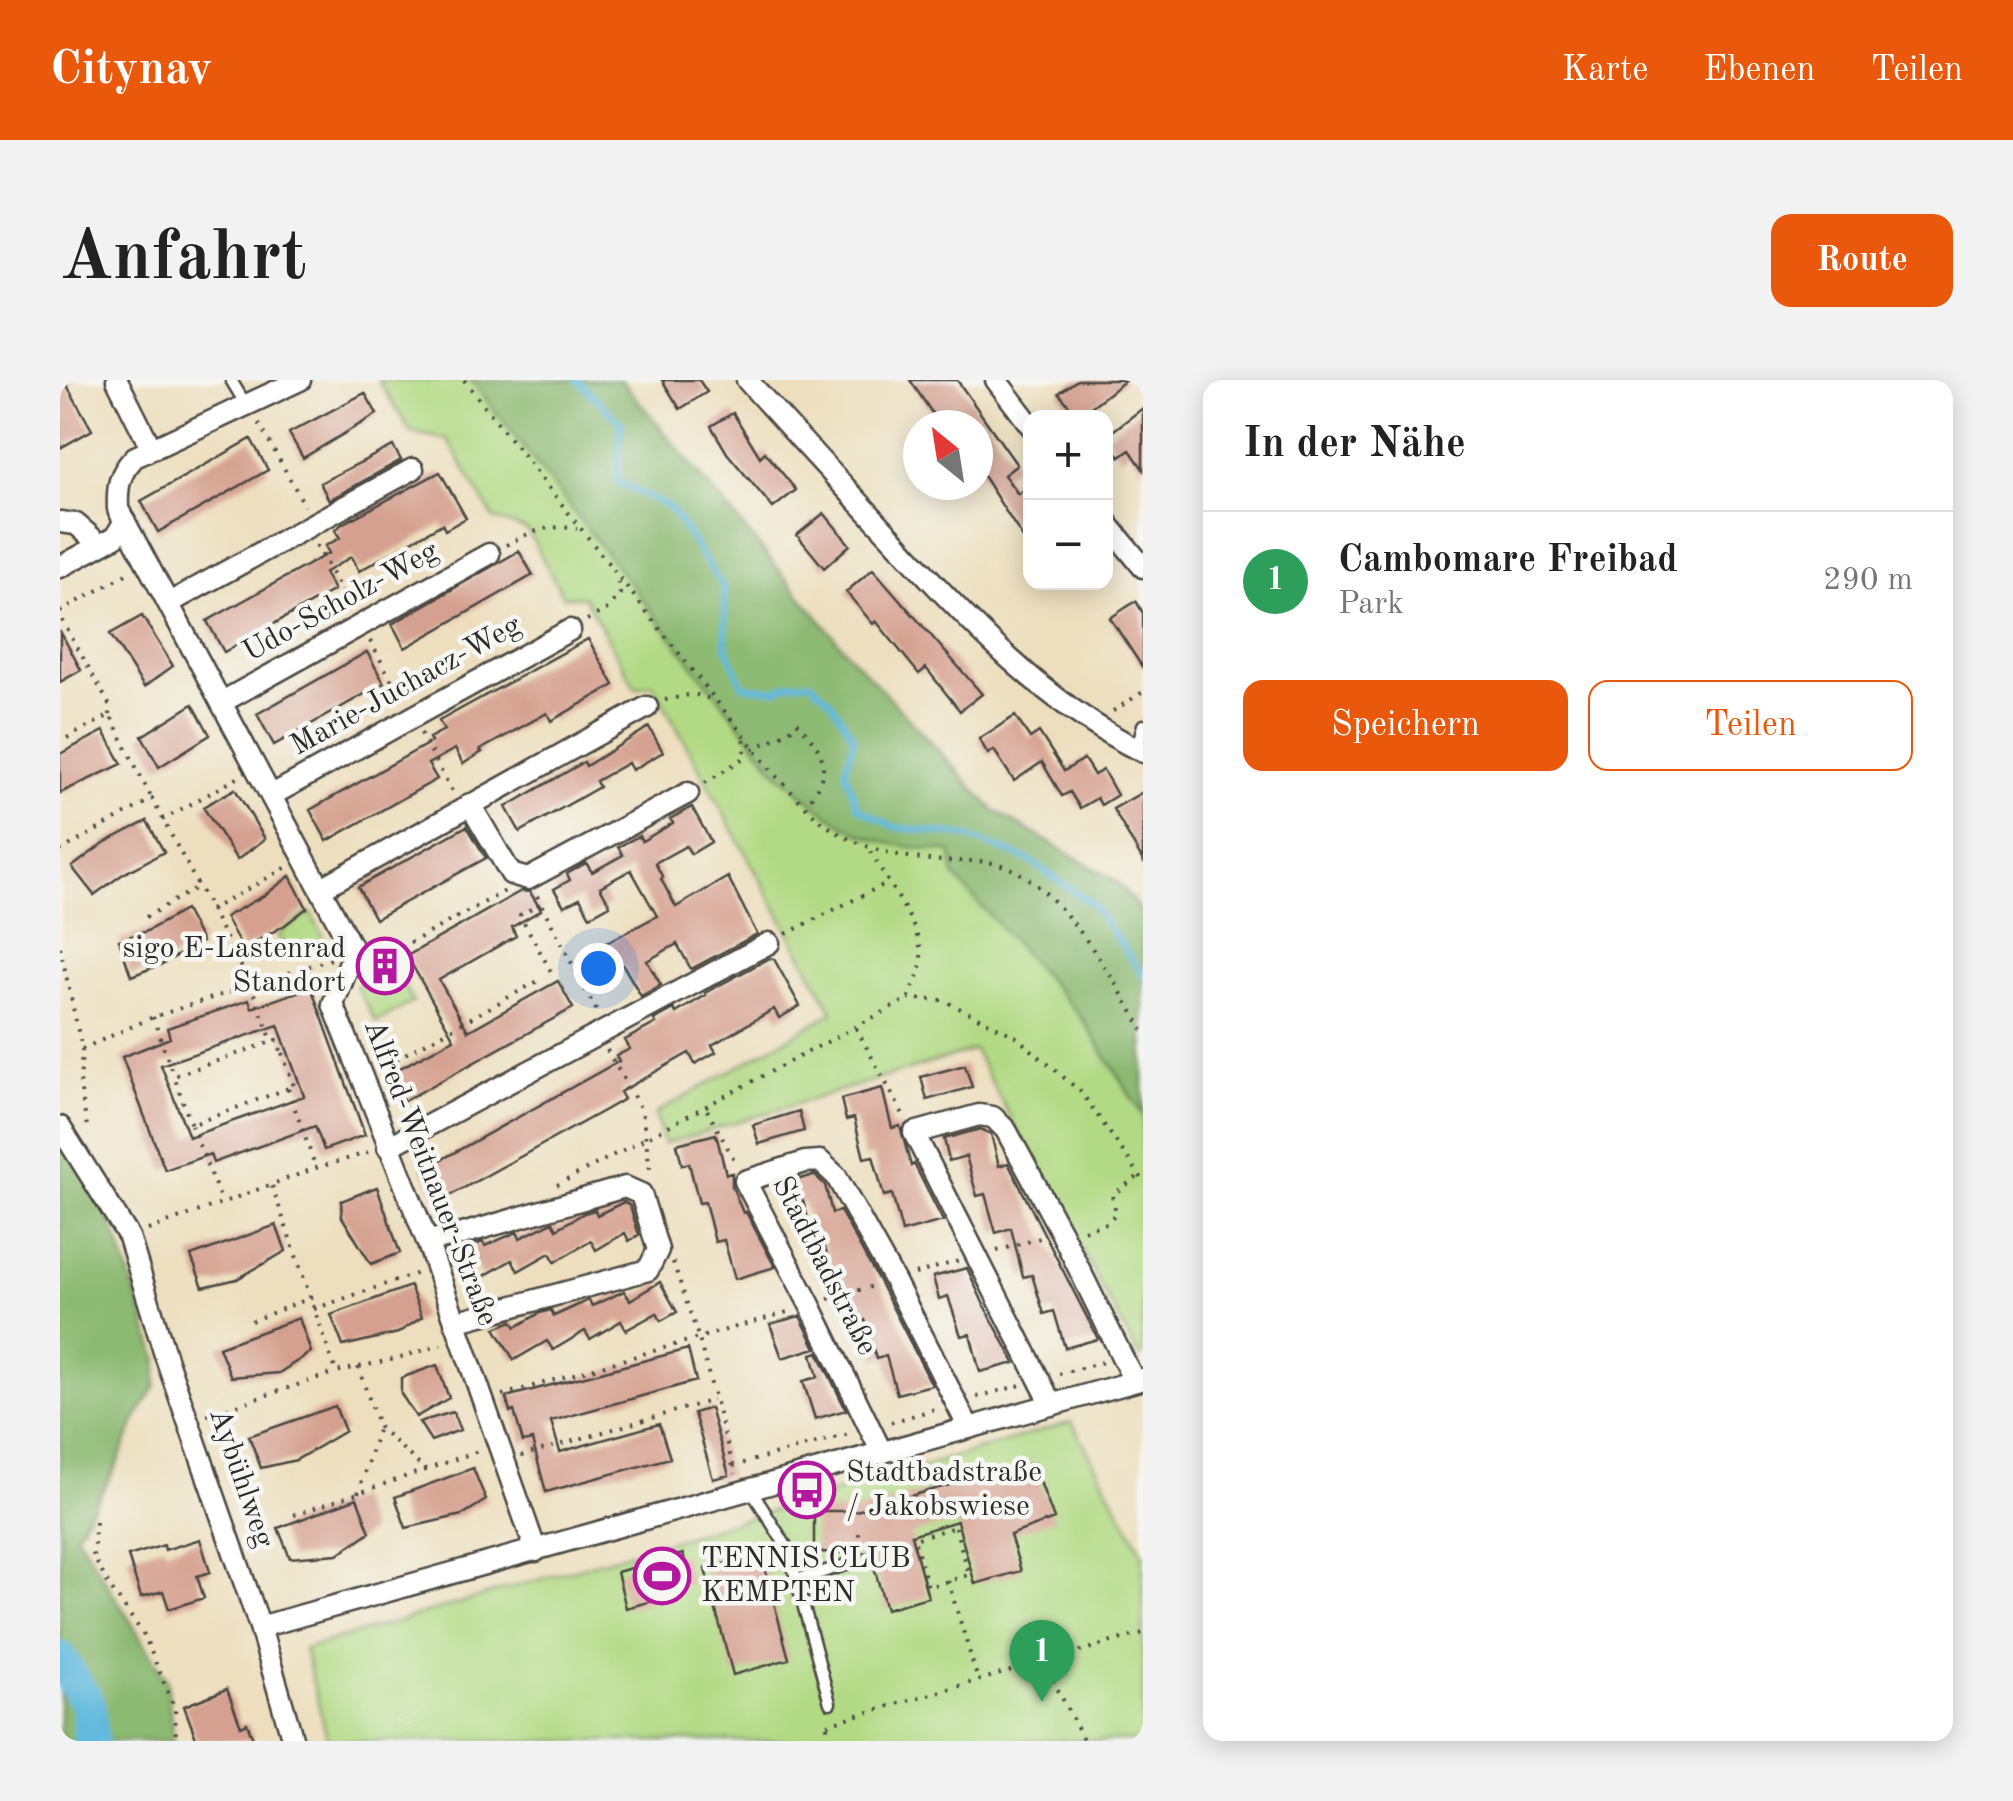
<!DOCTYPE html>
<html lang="de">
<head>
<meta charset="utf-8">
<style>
  body { margin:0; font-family:"Old Standard TT",serif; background:#f2f2f2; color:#222 }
  .controls { position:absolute; right:30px; top:30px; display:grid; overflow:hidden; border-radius:20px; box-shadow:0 5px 25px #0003 }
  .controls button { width:90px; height:90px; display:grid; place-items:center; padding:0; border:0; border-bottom:2px solid #e0e0e0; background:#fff; color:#222; font:50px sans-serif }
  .compass { position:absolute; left:843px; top:30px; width:90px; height:90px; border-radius:50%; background:#fff; box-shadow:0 5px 25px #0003; rotate:330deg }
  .you { position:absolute; left:538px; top:588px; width:35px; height:35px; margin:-25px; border:8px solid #fff; border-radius:50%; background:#1a73e8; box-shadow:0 0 0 15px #1a73e833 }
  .badge { display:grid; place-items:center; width:65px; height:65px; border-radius:50%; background:#ea580c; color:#fff; font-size:32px; font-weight:700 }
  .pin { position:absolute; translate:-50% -82px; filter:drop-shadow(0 2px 5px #0008) }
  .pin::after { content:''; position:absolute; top:52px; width:35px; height:30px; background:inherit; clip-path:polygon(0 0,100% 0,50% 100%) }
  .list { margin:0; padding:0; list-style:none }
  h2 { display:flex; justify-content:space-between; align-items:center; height:130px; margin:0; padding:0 40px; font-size:42px }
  h2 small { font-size:32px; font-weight:400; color:#767676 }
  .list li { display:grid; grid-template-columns:65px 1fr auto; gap:30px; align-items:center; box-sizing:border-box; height:140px; padding:0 40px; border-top:2px solid #e0e0e0 }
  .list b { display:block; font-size:38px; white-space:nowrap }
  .list p { margin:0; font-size:32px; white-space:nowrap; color:#767676 }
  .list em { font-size:32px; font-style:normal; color:#767676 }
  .actions { display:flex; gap:20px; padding:30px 40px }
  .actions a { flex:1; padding:22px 0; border:2px solid #ea580c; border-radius:20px; text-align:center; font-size:35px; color:#ea580c }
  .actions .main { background:#ea580c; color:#fff }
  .map { position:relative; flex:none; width:1083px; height:1361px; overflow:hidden; border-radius:20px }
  header { display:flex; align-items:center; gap:60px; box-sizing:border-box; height:140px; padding:0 50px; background:#ea580c; color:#fff }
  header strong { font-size:48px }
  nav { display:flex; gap:55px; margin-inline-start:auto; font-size:35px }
  .intro { display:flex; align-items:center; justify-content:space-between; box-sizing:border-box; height:240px; padding:0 60px }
  h1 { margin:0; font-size:70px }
  .button { padding:25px 45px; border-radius:20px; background:#ea580c; color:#fff; font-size:35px; font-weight:700 }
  main { display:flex; gap:60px; padding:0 60px }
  aside { flex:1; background:#fff; border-radius:20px; box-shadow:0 5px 25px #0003 }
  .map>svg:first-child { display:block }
  .green { fill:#b2da84; stroke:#6e8258; stroke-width:2.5 }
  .forest { fill:#8dba72; stroke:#5c724e; stroke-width:2.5 }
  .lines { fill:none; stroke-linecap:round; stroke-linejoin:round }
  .stream { stroke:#61b9de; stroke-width:6 }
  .river { stroke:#61b9de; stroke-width:35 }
  .building { fill:#d5a08f; fill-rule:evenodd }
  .lane-casing { stroke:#484641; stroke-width:15 }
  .street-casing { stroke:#484641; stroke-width:25 }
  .path { stroke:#484641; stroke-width:4; stroke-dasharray:2.5 8; stroke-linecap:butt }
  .lane { stroke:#fff; stroke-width:10 }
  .street { stroke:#fff; stroke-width:20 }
  .labels { text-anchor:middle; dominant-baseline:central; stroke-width:9; stroke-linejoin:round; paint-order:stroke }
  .street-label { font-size:30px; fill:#2b2b2b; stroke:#f6f6f2 }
  .poi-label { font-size:30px; fill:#2b2b2b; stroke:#f6f6f2; text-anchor:start }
</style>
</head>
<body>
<header>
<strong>Citynav</strong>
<nav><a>Karte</a><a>Ebenen</a><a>Teilen</a></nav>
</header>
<div class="intro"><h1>Anfahrt</h1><a class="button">Route</a></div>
<main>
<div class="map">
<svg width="1083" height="1361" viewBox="0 0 1083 1361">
  <rect width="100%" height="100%" fill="#f6f6f2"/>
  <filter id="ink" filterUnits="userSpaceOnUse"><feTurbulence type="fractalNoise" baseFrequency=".01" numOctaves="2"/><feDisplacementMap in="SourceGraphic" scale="20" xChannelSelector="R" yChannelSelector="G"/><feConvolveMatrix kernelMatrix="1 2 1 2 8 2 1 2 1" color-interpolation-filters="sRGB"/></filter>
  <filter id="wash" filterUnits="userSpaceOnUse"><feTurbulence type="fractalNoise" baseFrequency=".0048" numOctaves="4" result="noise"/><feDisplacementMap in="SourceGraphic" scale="40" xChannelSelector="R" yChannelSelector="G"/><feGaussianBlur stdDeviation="2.25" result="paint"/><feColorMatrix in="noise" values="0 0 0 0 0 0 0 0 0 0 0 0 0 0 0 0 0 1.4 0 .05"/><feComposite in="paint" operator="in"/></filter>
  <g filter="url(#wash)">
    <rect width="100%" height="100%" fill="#eddfbe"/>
    <path class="green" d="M318,0H411L717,392L828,463L892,472L895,496L1022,638L1083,736V976L1079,977L914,670L604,764L595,734L773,632L593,304L576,308L524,217L503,216L467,150L434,139L388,60L351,52Z
      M250,532L265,560L225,576L218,554Z
      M332,585L353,622L316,642L296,606Z
      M1012,1042L1083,1173V1361H776L773,1352L755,1355L756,1361H268L244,1269Z"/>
    <path class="forest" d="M411,0H561L792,278L935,431L1056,501L1083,533V736L1022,638L894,496L892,472C871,469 849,468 829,463C783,453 751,422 717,392Z
      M0,758L32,797L57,858L98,980L96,1006L77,1037L54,1091L16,1154L107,1300L113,1361H0Z"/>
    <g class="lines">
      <path class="stream" d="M517,0L561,43L557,102L610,128L664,209L666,266L683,306L716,310L731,303L751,302L771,321L794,358L785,391L798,427L834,447L906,456L969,480L1031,523L1083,595"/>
      <path class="river" d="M0,1279L28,1324L31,1361"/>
    </g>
    <g id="blocks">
      <path class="building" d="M0,0H4L32,50L0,68Z
        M602,0H639L647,12L620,29Z
        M850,0H897L957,85L944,95L958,114L970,106V169L918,88V45H880Z
        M1017,0H1066L1018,37L999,13Z
        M305,13L317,34L243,78L229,53Z
        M1083,28V89L1070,70L1060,77L1046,56Z
        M673,33L700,77L705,72L736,110L713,128L667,73L651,46Z
        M191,59L208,90L98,152L81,121Z
        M333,66L341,80L269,120L260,103Z
        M380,92L406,138L385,150L382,144L299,191L291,177L264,193L274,210L164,272L147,241L269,173L265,166L280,158L275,150L282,144Z
        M764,133L790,165L764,188L737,155Z
        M459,171L473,195L345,268L332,244Z
        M813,189L922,314L900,331L866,288L859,294L816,241L813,244L786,212Z
        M1076,221L1083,233V288L1050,238Z
        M82,236L113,286L84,307L50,254Z
        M0,251L21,290L0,302Z
        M528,259L554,305L491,341L487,333L420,370L422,372L403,384L395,369L368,384L377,399L267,461L250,430L371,362L369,358L384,350L379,341Z
        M307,272L324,303L214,365L197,334Z
        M133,324L150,355L99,387L82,356Z
        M955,336L970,358L979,352L1004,391L1024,379L1034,395L1043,390L1057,415L1041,425L1037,418L1020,428L1010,412L1002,416L982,382L954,401L934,370L928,374L919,359Z
        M589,347L603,372L572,390L568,383L536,401L539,407L460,452L446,427L524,382L526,386Z
        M44,351L62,384L0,413V374Z
        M175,409L205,459L177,480L143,427Z
        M1083,412V481L1053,429Z
        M632,427L651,462L631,474L626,466L595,483L603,498L601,499L616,527L668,497L697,554L631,589L617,564L587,581L601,605L581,616L563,585L544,595L531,571L597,536L571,490L540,507L550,525L530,536L520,518L504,526L494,509L510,500L507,494L526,483L532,492L563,475L558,467L579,456L582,461L613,443L610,439Z
        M87,441L104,472L63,494L34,515L12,487L44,463Z
        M407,446L426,478L315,539L298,507Z
        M230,496L247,528L225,545L183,569L165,537L205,515Z
        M461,511L470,512L481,530L452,547L456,556L379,600L408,651L498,601L513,628L344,721L329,694L394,659L347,576Z
        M125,530L142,562L100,585L71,596L59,560L87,551Z
        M710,578L714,579L740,626L719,638L714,629L652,665L656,672L635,684L629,673L560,712L564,719L545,730L380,821L363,790L559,681L556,676L570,669L565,660L596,643L594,640L614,629L616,633L646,615L645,613Z
        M251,607L305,755L264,770L255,746L153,783L150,774L105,790L62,677L110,658L107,648L189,620L192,628ZM218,645L244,716L129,757L101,685Z
        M905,685L912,707L867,720L861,697Z
        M822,708L832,748L840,746L851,786L854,784L883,841L842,852L832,814L824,816L813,776L804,778L794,738L786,740L781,719Z
        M739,731L744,751L699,764L693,745Z
        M920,749L931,754L939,786L948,783L1038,959L1005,968L994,931L984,934L972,895L963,897L951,848L936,853L925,814L917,816L906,776L889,781L884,759Z
        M656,754L666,794L672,793V806L683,833L686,832L715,887L675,899L664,860L655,862L645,822L639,823L629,783L622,785L617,764Z
        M755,795L765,805L772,833L780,831L820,903L872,1005L837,1014L826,976L816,979L805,940L792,944L780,896L775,898L760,853L753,856L743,821L726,825L721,804Z
        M317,807L340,873L311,884L282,837L281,821Z
        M564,822L570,826L579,855L569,861L565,853L536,870L531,861L495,882L490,873L458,891L452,880L422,897L405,868L423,862L425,866L457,852L460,858L493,842L497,849L524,833L535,830L537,835Z
        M216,845L226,871L177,899L143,907L131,876Z
        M907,888L924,925L955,983L920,992L910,954L901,956L888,916L879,919L873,897Z
        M600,902L617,932L601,941L597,933L566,950L561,941L530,959L525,951L493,970L487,961L454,980L435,948L452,941L456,947L480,933L491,930L494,936L529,920L532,926L564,911L570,920Z
        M350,906L362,937L338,953L283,966L271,935Z
        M740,936L756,968L722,978L710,944Z
        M239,938L251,972L219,993L171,997L159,967Z
        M628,969L636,1001L491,1041L500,1072L599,1044L610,1078L486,1112L472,1060L463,1062L454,1031L450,1032L446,1017Z
        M758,972L786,1030L755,1039L743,1001L758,997L752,974Z
        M377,985L389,1018L356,1037L341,1014V998Z
        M275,1026L285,1051L236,1080L201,1088L189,1056Z
        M650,1028L669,1095L653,1099L634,1033Z
        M393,1032L400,1050L371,1061L359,1042Z
        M973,1083L994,1139L950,1155L961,1191L915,1204L897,1141L851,1155L868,1217L826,1229L810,1173L754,1172V1131H796L933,1093L934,1097Z
        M413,1088L426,1120L402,1135L346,1148L335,1117Z
        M297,1118L310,1152L278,1174L230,1178L218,1148Z
        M140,1159L150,1192L137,1196L144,1218L109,1229L103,1211L81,1217L68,1176L104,1165L105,1170Z
        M623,1174L631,1203L609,1209L611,1216L566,1228L557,1192Z
        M701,1174L729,1279L673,1295L645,1189Z
        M167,1309L181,1346L187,1343L194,1361H137L124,1326Z"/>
    </g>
  </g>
  <g filter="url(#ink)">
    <use href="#blocks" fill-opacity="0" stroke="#484641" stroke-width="2.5"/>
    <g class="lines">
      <g class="lane-casing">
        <path id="lane" d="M171,0L186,25
          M1077,368L1083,345
          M691,1110L728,1169L770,1323
          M736,1200L786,1185"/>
      </g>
      <g class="street-casing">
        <path id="street" d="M57,0L91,68
          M240,0L75,77C59,93 57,106 58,129L294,572L273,624L367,861L476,1171
          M687,0C735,54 784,106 833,159C907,240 984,324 1083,372
          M936,0L971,46
          M0,142L16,144L40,165
          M1046,142L1083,187
          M0,187L55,157L65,141
          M109,223L353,89
          M162,322L429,174
          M212,415L510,250
          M410,424L451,494L468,499L628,413
          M260,509L587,327
          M0,747L69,857L106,978L200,1247L233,1361
          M328,767L709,563
          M367,861L399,855L565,807L581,814L598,870L588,890L395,942
          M992,1025L854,753L919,735L933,737L946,750L1001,852L1074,1001
          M822,1073L750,925L685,801L745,782L760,781L776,796L834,900L909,1048
          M200,1247L1083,999"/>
      </g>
      <path class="path" d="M404,0L714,394C732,411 749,433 769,447C797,467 838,477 871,480C897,483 921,477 947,487C1002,509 1054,600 1083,650
        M199,43L245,126
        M256,165L290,227
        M446,165C472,151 488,144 517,149
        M0,232L70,192
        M2,240L50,326V335
        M527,240L547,229L560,214L557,197
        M310,261L344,323
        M605,320L634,314L654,320
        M1053,331L1083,312
        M361,353L394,415
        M7,358L50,335L92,419
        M693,369L728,352L737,342C765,373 774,389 746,424
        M645,403L685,377L684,359
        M102,440L181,396
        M0,471L92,419L190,603L212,661
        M477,516L537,632
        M480,524L460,535L494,597
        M150,530L229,486
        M86,537L139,506
        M726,554L825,504
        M350,563L445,511L450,518
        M0,567L22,669L20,706L28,752
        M848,619L883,620L955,656L1021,712L1083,800
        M93,637L113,694
        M796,648L844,736
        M22,669L93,637L271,579
        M547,670L582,731L591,796
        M222,673L234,706L131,745L114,696L217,660L222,673L228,671
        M318,689L478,601
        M228,709L256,788
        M647,730L676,783
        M131,745L162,823
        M497,805L848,619C854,605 862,590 861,574C860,545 822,494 808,467
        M212,806L276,992L339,978L381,965
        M88,850L256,788L310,772
        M1024,850L1047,843L1056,833L1052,815L1079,796
        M937,871L980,858
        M613,882L639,959L675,1094
        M855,894L898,881
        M768,919L817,905
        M254,929L358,893
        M191,941L253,917
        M298,987L319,1047L365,1090L421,1070
        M999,994L1043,982
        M442,1015L731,931
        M917,1017L961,1005
        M147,1035L276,992
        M831,1042L879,1028
        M461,1076L653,1020
        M860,1082L868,1112
        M673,1086L793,1053
        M298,1113L319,1047
        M234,1135L365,1090
        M36,1142L33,1176L50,1207L84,1255L115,1329L116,1361
        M895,1147L909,1195L868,1207L854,1159Z
        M799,1153L801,1179
        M888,1201L918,1300
        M987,1280L989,1292L1024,1361
        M767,1344L1083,1253
        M767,1346L768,1361"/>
      <use href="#lane" class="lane"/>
      <use href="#street" class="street"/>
    </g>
  </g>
  <defs>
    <g id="building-ring" transform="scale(2.875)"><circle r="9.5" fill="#f6f6f2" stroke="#b5179e" stroke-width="1.5"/><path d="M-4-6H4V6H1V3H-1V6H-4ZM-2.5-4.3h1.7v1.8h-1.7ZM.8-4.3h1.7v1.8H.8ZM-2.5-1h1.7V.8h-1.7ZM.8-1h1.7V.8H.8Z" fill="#b5179e"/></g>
    <g id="bus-ring" transform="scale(2.875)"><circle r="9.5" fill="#f6f6f2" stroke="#b5179e" stroke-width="1.5"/><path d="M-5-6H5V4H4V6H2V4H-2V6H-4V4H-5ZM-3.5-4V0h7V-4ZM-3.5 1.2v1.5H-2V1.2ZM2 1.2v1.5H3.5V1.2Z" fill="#b5179e"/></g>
    <g id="stadium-ring" transform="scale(2.875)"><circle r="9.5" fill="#f6f6f2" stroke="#b5179e" stroke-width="1.5"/><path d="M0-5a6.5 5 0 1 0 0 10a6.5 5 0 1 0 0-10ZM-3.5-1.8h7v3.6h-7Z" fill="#b5179e"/></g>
  </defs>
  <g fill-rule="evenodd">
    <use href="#building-ring" x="325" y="586"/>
    <use href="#bus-ring" x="747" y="1110"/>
    <use href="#stadium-ring" x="602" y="1196"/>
  </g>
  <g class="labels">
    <g class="street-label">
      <text transform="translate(281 222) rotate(-29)">Udo-Scholz-Weg</text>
      <text transform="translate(346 306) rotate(-29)">Marie-Juchacz-Weg</text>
      <text transform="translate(370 793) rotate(69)">Alfred-Weitnauer-Straße</text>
      <text transform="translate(764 886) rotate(63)">Stadtbadstraße</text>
      <text transform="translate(181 1098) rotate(71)">Aybühlweg</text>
    </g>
    <g class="poi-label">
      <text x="286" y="569" text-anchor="end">sigo E-Lastenrad<tspan x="286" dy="34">Standort</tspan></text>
      <text x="786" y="1093">Stadtbadstraße<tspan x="786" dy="34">/ Jakobswiese</tspan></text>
      <text x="641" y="1179">TENNIS CLUB<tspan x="641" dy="34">KEMPTEN</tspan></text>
    </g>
  </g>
</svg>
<div class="controls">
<button>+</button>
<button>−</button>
</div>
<svg class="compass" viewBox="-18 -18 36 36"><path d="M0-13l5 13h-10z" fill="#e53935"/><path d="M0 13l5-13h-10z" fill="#767676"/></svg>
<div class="you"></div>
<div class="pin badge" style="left:982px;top:1322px;background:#2e9e5b">1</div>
</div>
<aside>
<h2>In der Nähe<small></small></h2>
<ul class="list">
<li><span class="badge" style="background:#2e9e5b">1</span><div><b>Cambomare Freibad</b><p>Park</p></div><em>290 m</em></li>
</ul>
<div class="actions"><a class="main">Speichern</a><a>Teilen</a></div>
</aside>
</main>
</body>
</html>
